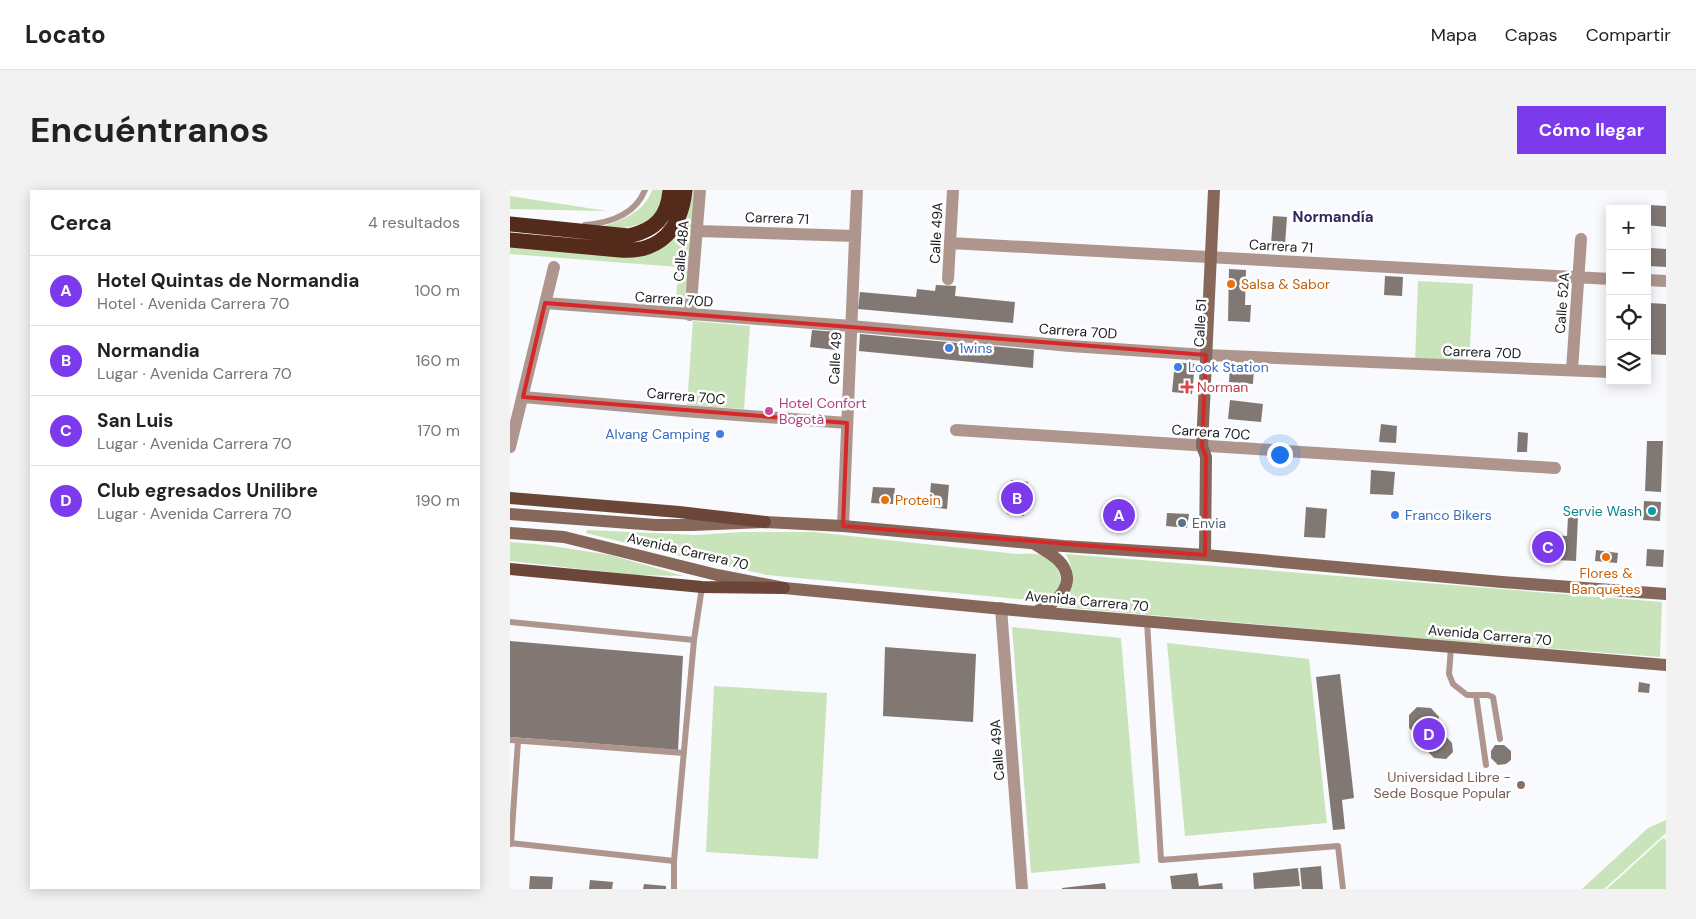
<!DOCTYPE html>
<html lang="es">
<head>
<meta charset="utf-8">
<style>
  body { margin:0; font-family:"DM Sans",sans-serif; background:#f2f2f2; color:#222 }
  .controls { position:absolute; right:15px; top:15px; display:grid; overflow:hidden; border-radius:0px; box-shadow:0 2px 12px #0003 }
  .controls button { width:45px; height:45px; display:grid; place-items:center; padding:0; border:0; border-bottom:1px solid #e0e0e0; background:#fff; color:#222; font:25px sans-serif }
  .you { position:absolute; left:769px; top:264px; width:18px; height:18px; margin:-12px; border:4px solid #fff; border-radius:50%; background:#1a73e8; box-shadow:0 0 0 8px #1a73e833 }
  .badge { display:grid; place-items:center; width:32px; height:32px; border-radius:50%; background:#7c3aed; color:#fff; font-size:16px; font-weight:700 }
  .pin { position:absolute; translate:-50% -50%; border:2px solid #fff; box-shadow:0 1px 5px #0006 }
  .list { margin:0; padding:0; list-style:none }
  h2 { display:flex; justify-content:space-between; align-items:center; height:65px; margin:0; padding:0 20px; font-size:21px }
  h2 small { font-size:16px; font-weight:400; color:#767676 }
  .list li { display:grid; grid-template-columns:32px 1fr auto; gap:15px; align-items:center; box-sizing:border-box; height:70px; padding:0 20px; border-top:1px solid #e0e0e0 }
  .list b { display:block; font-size:19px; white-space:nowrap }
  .list p { margin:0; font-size:16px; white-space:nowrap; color:#767676 }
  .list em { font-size:16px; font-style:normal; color:#767676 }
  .icon { flex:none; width:28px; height:28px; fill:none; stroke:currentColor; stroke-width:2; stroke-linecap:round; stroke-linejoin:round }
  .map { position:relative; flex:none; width:1156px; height:699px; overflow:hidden; border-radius:0px }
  header { display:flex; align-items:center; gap:30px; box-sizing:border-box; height:70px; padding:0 25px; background:#fff; border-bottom:1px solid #e0e0e0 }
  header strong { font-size:24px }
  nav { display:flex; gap:28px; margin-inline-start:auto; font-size:18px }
  .intro { display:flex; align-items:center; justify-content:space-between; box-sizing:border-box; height:120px; padding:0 30px }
  h1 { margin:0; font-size:35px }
  .button { padding:12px 22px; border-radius:0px; background:#7c3aed; color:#fff; font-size:18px; font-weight:700 }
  main { display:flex; gap:30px; padding:0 30px }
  aside { flex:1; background:#fff; border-radius:0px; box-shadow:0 2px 12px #0003 }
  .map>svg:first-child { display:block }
  .green { fill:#c9e3ba }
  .building { fill:#817874 }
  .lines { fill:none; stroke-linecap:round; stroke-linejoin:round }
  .lane { stroke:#ae968e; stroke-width:6 }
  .street { stroke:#ae968e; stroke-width:12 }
  .secondary { stroke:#88675b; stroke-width:12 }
  .primary { stroke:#6c4638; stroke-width:12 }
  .highway { stroke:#542a1a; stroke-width:15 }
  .marked { fill:none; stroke:#d62828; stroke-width:4; stroke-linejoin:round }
  .food-dot { fill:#e8710a; stroke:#fff; stroke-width:2 }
  .shop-dot { fill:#3f7fe0; stroke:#fff; stroke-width:2 }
  .health-dot { fill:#e0444e; stroke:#fff; stroke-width:2 }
  .hotel-dot { fill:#d1479c; stroke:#fff; stroke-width:2 }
  .culture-dot { fill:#0f9aa8; stroke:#fff; stroke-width:2 }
  .service-dot { fill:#5c6f8a; stroke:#fff; stroke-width:2 }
  .education-dot { fill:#8d6e63; stroke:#fff; stroke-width:2 }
  .labels { text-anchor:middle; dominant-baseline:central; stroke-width:5; stroke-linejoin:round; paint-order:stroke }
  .street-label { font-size:14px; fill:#1a1b1e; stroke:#fff }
  .food-label { font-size:14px; fill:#c56008; stroke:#fff; text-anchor:start }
  .shop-label { font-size:14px; fill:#366cbe; stroke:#fff; text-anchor:start }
  .health-label { font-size:14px; fill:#be3a42; stroke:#fff; text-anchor:start }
  .hotel-label { font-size:14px; fill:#b23c85; stroke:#fff; text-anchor:start }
  .culture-label { font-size:14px; fill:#0d838f; stroke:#fff; text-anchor:end }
  .service-label { font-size:14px; fill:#4e5e75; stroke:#fff; text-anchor:start }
  .education-label { font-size:14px; fill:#785e54; stroke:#fff; text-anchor:end }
  .neighbourhood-label { font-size:15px; font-weight:bold; fill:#312560; stroke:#fff }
</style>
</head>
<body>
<header>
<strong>Locato</strong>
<nav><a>Mapa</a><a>Capas</a><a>Compartir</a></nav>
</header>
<div class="intro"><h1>Encuéntranos</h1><a class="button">Cómo llegar</a></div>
<main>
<aside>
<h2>Cerca<small>4 resultados</small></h2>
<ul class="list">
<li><span class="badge">A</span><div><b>Hotel Quintas de Normandia</b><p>Hotel · Avenida Carrera 70</p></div><em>100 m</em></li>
<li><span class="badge">B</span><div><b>Normandia</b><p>Lugar · Avenida Carrera 70</p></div><em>160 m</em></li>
<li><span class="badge">C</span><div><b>San Luis</b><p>Lugar · Avenida Carrera 70</p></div><em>170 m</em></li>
<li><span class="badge">D</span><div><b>Club egresados Unilibre</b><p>Lugar · Avenida Carrera 70</p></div><em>190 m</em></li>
</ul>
</aside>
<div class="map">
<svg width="1156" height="699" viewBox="0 0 1156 699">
  <rect width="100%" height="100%" fill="#f8fafd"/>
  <path class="green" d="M142,0H153C151,36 121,40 91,37C112,30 134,23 142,0Z
    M177,0H187L184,37L174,112L166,113L168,77L0,64V55L151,58C179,40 175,31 177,0Z
    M0,6L97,21L0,19Z
    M908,91L963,94L959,176L905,173Z
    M183,131L240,136L234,219L177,215Z
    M77,340L187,345L232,342H304L507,364C514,364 527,363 534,366C552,375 559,402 535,409C528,412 516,409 508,409L257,385L182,369L76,343Z
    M0,352L36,355L100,365L174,386L124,385L0,371Z
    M556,364L1152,412L1150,467L941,451L549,417C567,398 566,386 556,364Z
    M502,437L611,448L630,673L521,683Z
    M657,453L799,469L817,633L675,646Z
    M204,496L317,503L308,669L196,662Z
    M1156,630V643L1094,699H1072L1138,638Z
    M1153,648L1156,650V699H1097Z"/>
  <path class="building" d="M1139,15L1156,16V37L1137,35Z
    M763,26L777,27L775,55L761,54Z
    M1141,58L1156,59V77L1139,76Z
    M719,79L736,80L735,115H741L740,132L718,131Z
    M875,86L893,87L892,106L874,105Z
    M426,95L446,96L445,106L505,112L503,133L348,119L350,102L406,107L407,99L425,101Z
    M1139,113L1156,114V165L1137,164Z
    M302,140L327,142L326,160L300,157Z
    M350,144L524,160L523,178L349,161Z
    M665,172L685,174L682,204L662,202Z
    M720,176L744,177L743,194L719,192Z
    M720,210L753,214L751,232L718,229Z
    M871,234L887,236L886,253L869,252Z
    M1008,242L1018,243L1017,262H1007Z
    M1137,251H1153L1151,302L1135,301Z
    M861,280L885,282L883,305L860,304Z
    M501,290L518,292L514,326L497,324Z
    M421,293L439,295L437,319L419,317Z
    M363,297L385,298L383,314L361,313Z
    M1134,311L1151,312L1150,331L1133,330Z
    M601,316L620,319L618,334L599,331Z
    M796,317L817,319L815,348L794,347Z
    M657,323L679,324L677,338L656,336Z
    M1058,326H1068L1066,371L1026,369L1027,344L1057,346Z
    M1137,359L1154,360L1153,377L1136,376Z
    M1086,360L1108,363L1107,373L1085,371Z
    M0,451L173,466L168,560L0,547Z
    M375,457L466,464L463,532L373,526Z
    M830,484L844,608L832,610L835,639L823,640L806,487Z
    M1129,492L1140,494L1139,503L1128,502Z
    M907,517L921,518L929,527V539L942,553L943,562L936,569L924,568L908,551L909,547L907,546L899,538V525Z
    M985,555H994L1001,561V570L996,574L988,575L981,568V561Z
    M811,676L813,699H792L790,678Z
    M788,678L790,696L744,699L743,683Z
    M687,683L689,696L712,693L713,699H662L660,686Z
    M20,686L43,687L42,699H19Z
    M80,690L103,692L102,699H79Z
    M595,693L596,699H552V698Z
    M134,694L156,696V699H133Z"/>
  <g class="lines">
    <path class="lane" d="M75,35C99,33 125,25 135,0
      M637,431L651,670L828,656L833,699
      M0,432L184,450
      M941,457L939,484L943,494L957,505H978L983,507L990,549
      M966,505L976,575
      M0,550L174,563
      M0,653L164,671
      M1,654L8,551
      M164,699V671L184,450L192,397"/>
    <path class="street" d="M188,41L345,46
      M440,53L1100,89
      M438,89L443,0
      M1137,90L1156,91
      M35,113L341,136L560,156L696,165L1100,182
      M180,125L190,0
      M1062,180L1071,49
      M13,207L173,221L337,233
      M446,240L1045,278
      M0,257L44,77
      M333,336L347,0
      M491,418L512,699"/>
    <path class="secondary" d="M0,324L146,335H182L255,332L333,336L553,356L695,365L992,392L1156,404
      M0,343L54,347L207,385L274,398L525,422L1156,475
      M526,355C534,360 542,364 549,371C569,392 548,413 527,421
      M695,365L696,267L692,256L704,0"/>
    <path class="primary" d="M0,308L169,322L255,332
      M0,379L192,397L274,398"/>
    <path class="highway" d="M0,34L119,46C145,40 158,27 160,0
      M0,50L110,60C150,63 171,39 175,0"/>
  </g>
  <path class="marked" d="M35,113L696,165L692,256L696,267L695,365L333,336L337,233L13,207Z"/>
  <g class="food-dot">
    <circle cx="721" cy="94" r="5"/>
    <circle cx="375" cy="310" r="5"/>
    <circle cx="1096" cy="367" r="5"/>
  </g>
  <g class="shop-dot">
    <circle cx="439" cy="158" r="5"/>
    <circle cx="668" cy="177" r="5"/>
    <circle cx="210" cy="244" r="5"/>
    <circle cx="885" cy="325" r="5"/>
  </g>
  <path class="health-dot" d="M674.5 189.5h5v5h5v5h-5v5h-5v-5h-5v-5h5z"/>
  <circle class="hotel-dot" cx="259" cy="221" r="5"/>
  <circle class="culture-dot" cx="1142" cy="321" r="5"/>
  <circle class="service-dot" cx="672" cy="333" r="5"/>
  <circle class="education-dot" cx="1011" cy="595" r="5"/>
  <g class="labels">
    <g class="street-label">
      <text transform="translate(267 28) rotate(2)">Carrera 71</text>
      <text transform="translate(426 43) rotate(-87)">Calle 49A</text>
      <text transform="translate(771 56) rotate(3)">Carrera 71</text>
      <text transform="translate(171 61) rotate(-85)">Calle 48A</text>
      <text transform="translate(164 109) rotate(4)">Carrera 70D</text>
      <text transform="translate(1052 113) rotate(-86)">Calle 52A</text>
      <text transform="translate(690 133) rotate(-87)">Calle 51</text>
      <text transform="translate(568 141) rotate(4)">Carrera 70D</text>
      <text transform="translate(972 162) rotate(2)">Carrera 70D</text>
      <text transform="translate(325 168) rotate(-87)">Calle 49</text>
      <text transform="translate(176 206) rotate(5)">Carrera 70C</text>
      <text transform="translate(701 242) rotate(4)">Carrera 70C</text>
      <text transform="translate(178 361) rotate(13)">Avenida Carrera 70</text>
      <text transform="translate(577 411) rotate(5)">Avenida Carrera 70</text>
      <text transform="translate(980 445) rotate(5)">Avenida Carrera 70</text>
      <text transform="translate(487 560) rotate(-94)">Calle 49A</text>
    </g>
    <g class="food-label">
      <text x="731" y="94">Salsa &amp; Sabor</text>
      <text x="385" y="310">Protein</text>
      <text x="1096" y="383" text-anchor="middle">Flores &amp;<tspan x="1096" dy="16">Banquetes</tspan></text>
    </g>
    <g class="shop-label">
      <text x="449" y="158">1wins</text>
      <text x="678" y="177">Look Station</text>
      <text x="200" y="244" text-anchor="end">Alvang Camping</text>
      <text x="895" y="325">Franco Bikers</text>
    </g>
    <g class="health-label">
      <text x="687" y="197">Norman</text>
    </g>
    <g class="hotel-label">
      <text x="269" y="213">Hotel Confort<tspan x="269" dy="16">Bogotà</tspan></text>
    </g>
    <g class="culture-label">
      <text x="1132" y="321">Servie Wash</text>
    </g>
    <g class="service-label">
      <text x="682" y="333">Envia</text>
    </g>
    <g class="education-label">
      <text x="1001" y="587">Universidad Libre -<tspan x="1001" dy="16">Sede Bosque Popular</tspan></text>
    </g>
    <g class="neighbourhood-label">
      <text x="823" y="27">Normandía</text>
    </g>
  </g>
</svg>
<div class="controls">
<button>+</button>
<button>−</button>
<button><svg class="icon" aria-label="locate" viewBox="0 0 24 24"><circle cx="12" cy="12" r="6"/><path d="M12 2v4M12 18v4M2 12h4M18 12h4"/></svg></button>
<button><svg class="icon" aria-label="layers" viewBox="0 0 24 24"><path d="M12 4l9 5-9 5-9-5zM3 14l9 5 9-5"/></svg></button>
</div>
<div class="you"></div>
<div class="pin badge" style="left:609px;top:325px">A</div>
<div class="pin badge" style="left:507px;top:308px">B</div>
<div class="pin badge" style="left:1038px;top:357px">C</div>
<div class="pin badge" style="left:919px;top:544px">D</div>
</div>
</main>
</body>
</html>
